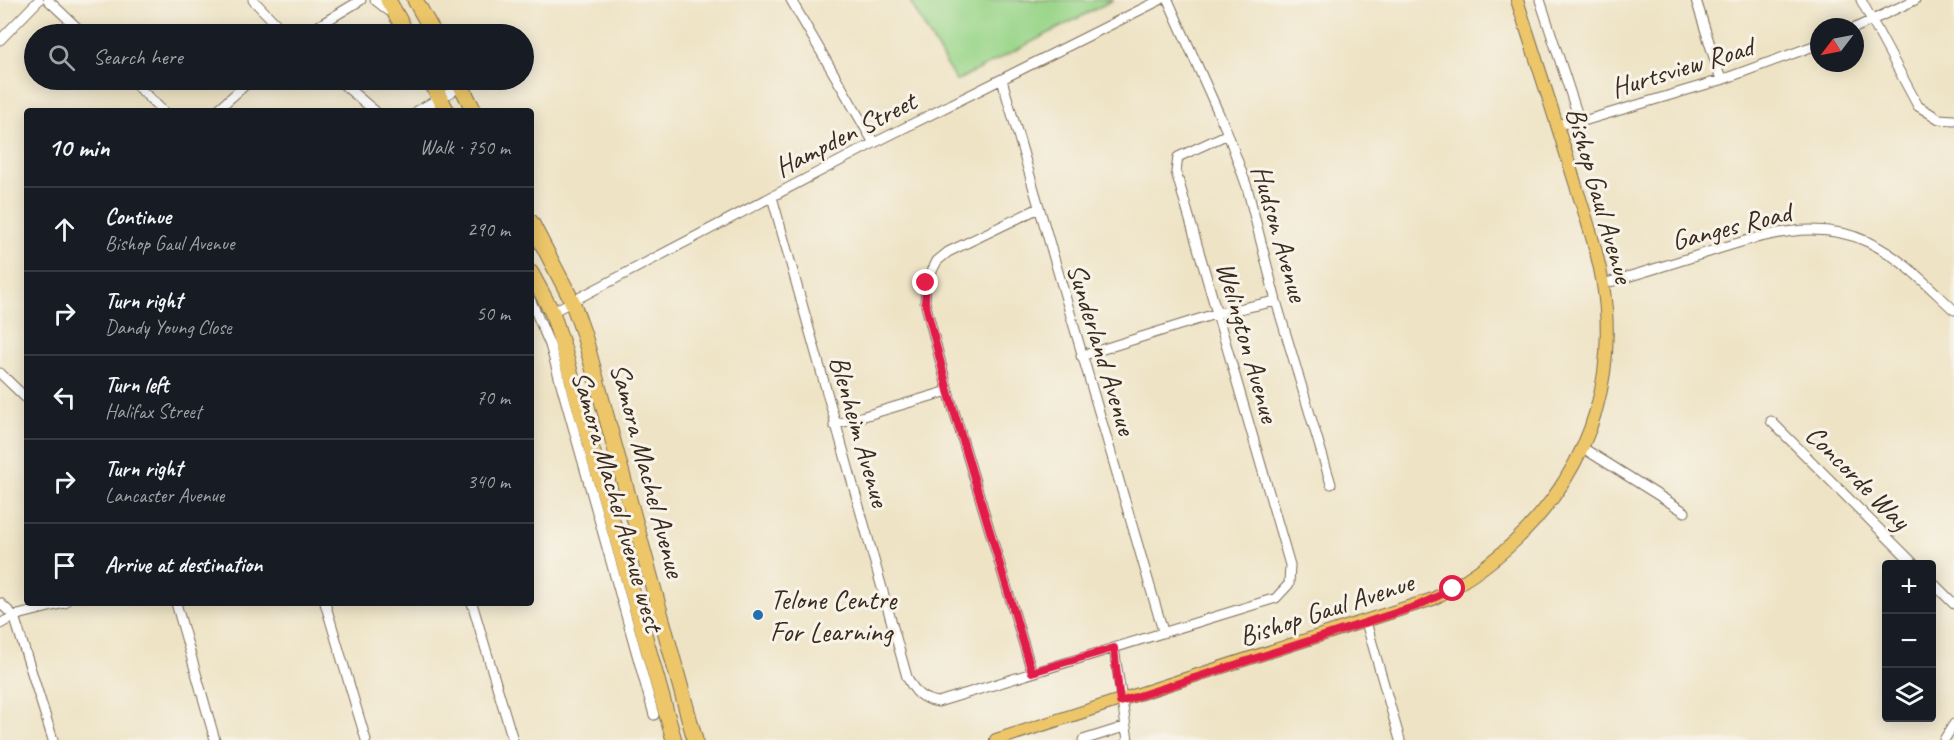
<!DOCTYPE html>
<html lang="en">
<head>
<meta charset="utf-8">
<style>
  body { margin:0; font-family:Caveat,sans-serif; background:#20242c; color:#f1f3f6 }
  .controls { position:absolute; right:18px; bottom:18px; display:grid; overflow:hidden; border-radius:6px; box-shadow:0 3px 15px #0003 }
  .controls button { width:54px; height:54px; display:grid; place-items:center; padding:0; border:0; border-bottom:2px solid #363941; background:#171b24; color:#f1f3f6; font:30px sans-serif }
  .compass { position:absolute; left:1810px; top:18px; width:54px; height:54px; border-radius:50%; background:#171b24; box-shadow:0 3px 15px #0003; rotate:238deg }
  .stop { position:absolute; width:18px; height:18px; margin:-14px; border:4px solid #e11d48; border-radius:50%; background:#fff }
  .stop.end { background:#e11d48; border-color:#fff; box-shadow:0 2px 6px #0008 }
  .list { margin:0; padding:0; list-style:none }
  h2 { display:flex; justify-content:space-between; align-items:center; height:78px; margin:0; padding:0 24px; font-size:26px }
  h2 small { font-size:20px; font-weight:400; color:#9ea1a6 }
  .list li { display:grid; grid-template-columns:39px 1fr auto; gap:18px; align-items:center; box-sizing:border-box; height:84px; padding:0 24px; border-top:2px solid #363941 }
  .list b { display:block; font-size:22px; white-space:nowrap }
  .list p { margin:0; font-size:20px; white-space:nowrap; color:#9ea1a6 }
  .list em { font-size:20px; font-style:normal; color:#9ea1a6 }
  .icon { flex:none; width:33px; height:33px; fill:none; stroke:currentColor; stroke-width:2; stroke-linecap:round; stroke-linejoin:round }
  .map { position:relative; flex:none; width:1954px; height:740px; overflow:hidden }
  .search { position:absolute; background:#171b24; box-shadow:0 3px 15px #0003; left:24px; top:24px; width:510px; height:66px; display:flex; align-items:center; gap:15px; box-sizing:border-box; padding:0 21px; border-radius:33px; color:#9ea1a6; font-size:22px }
  .panel { position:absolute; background:#171b24; box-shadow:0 3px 15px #0003; left:24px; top:108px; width:510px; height:498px; border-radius:6px }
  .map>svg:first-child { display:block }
  .green { fill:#99d589; stroke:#6a8054; stroke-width:1.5 }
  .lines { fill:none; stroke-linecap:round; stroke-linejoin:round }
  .minor-casing { stroke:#7a6b58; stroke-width:11 }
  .major-casing { stroke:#7a6b58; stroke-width:14 }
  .highway-casing { stroke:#7a6b58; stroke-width:17 }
  .minor { stroke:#fff; stroke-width:9 }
  .major { stroke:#ecc669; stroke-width:12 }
  .highway { stroke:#ecc669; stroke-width:15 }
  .route { stroke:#e11d48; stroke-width:8 }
  .poi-dot { fill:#1f6fb2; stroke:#f7f3e8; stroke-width:2 }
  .labels { text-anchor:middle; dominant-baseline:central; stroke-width:6; stroke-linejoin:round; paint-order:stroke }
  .street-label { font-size:28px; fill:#3b2a1e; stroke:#f7f3e8 }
  .poi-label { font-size:28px; fill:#3b2a1e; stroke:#f7f3e8; text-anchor:start }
</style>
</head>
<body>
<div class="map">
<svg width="1954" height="740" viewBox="0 0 1954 740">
  <rect width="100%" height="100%" fill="#f7f3e8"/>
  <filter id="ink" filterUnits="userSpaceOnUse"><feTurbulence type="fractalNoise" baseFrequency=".0167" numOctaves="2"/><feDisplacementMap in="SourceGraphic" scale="12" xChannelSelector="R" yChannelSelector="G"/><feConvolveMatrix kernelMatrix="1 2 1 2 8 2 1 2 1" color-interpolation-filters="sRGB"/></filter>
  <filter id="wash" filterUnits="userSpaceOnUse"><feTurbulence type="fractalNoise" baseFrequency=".008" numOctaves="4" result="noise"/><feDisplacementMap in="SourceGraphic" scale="24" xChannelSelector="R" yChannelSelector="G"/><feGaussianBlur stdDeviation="1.35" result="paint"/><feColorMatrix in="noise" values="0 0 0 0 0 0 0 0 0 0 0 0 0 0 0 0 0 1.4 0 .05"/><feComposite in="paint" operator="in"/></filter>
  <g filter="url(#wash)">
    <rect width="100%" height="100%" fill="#eee3c5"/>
    <path class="green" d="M909,0H1113L956,81Z"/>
  </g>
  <g filter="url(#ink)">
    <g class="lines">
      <g class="minor-casing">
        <path id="minor" d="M48,0L84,34
          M253,0L286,34
          M375,0L389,11
          M791,0L874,143
          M1168,0L1228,134L1247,187L1276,301L1331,484
          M1540,0L1580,122
          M1696,0L1721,80
          M1861,0L1918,106L1939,119L1954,120
          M1855,28L1915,0
          M305,34L361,0
          M0,40L39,0
          M131,80L163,111
          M338,80L375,111
          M1002,80L1163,631
          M216,111L251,80
          M417,111L462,86
          M1557,124L1580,122L1721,80L1819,44
          M772,197L907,677C915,692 920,699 938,702L1276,598L1289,584L1290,565L1176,172L1178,157L1228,134
          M1603,284C1635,275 1667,265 1699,255C1754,238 1813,216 1868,242C1901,257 1928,286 1954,310
          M531,301L550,345L654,715
          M552,312L874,143L1160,0
          M1081,356L1215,314L1276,301
          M0,373L27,399
          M1771,421L1914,564
          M834,425L948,391
          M1583,448L1685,512
          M1932,582L1954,604
          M0,603L14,616L53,740
          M176,603L215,740
          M325,603L366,740
          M472,603L513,740
          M1366,622L1400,740
          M0,624L14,616L65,603
          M1114,648L1128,740
          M1032,672L948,391L925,302L926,283L937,261L948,252L1037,209
          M1083,740L1124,727
          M1944,740L1954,724"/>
      </g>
      <g class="major-casing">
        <path id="major" d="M996,740L1433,599C1544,540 1615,439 1606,310C1603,267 1589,227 1576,186C1557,124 1537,62 1517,0"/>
      </g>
      <g class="highway-casing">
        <path id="highway" d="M388,0L407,34
          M415,0L434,34
          M430,80L447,111
          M458,80L474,111
          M531,222L572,301L584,335L695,740
          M531,273L552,312L562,343L674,740"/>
      </g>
      <use href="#minor" class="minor"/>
      <use href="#major" class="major"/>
      <use href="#highway" class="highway"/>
    </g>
  </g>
  <g class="lines" filter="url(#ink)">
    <path class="route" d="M926,283L925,302L948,391L1032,672L1114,648L1120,702L1417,606L1453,589"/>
  </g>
  <circle class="poi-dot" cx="758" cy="615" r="6"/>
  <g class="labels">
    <g class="street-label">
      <text transform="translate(1682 67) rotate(-17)">Hurtsview Road</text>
      <text transform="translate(845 134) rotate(-27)">Hampden Street</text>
      <text transform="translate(1600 195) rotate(74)">Bishop Gaul Avenue</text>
      <text transform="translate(1731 226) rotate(-14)">Ganges Road</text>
      <text transform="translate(1280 233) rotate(74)">Hudson Avenue</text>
      <text transform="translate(1248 342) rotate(74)">Welington Avenue</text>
      <text transform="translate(1102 349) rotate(73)">Sunderland Avenue</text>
      <text transform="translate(860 431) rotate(74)">Blenheim Avenue</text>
      <text transform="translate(648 470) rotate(75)">Samora Machel Avenue</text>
      <text transform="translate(1858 477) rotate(45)">Concorde Way</text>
      <text transform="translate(618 501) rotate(74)">Samora Machel Avenue west</text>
      <text transform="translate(1326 609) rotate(-18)">Bishop Gaul Avenue</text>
    </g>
    <g class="poi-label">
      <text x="770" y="599">Telone Centre<tspan x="770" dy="32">For Learning</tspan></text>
    </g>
  </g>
</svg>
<div class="controls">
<button>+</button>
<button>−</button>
<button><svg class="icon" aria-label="layers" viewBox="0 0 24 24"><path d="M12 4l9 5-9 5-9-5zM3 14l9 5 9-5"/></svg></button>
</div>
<svg class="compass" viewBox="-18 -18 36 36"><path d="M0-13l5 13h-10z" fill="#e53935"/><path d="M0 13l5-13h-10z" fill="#9ea1a6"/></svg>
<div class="stop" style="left:1453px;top:589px"></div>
<div class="stop end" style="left:926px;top:283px"></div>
<div class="search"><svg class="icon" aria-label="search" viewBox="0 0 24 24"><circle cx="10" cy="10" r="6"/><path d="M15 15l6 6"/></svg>Search here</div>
<section class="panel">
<h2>10 min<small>Walk · 750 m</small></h2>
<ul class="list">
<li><svg class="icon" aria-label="ahead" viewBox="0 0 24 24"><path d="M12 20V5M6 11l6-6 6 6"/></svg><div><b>Continue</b><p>Bishop Gaul Avenue</p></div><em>290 m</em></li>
<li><svg class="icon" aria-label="right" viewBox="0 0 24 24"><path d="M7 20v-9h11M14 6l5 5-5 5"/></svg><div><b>Turn right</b><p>Dandy Young Close</p></div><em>50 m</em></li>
<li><svg class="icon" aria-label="left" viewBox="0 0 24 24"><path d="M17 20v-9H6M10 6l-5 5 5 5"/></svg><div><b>Turn left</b><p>Halifax Street</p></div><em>70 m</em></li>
<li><svg class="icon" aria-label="right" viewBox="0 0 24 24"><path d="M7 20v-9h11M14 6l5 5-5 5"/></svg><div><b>Turn right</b><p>Lancaster Avenue</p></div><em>340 m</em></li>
<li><svg class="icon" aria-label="arrive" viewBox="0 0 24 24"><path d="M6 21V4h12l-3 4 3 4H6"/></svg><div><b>Arrive at destination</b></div></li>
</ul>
</section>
</div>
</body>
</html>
